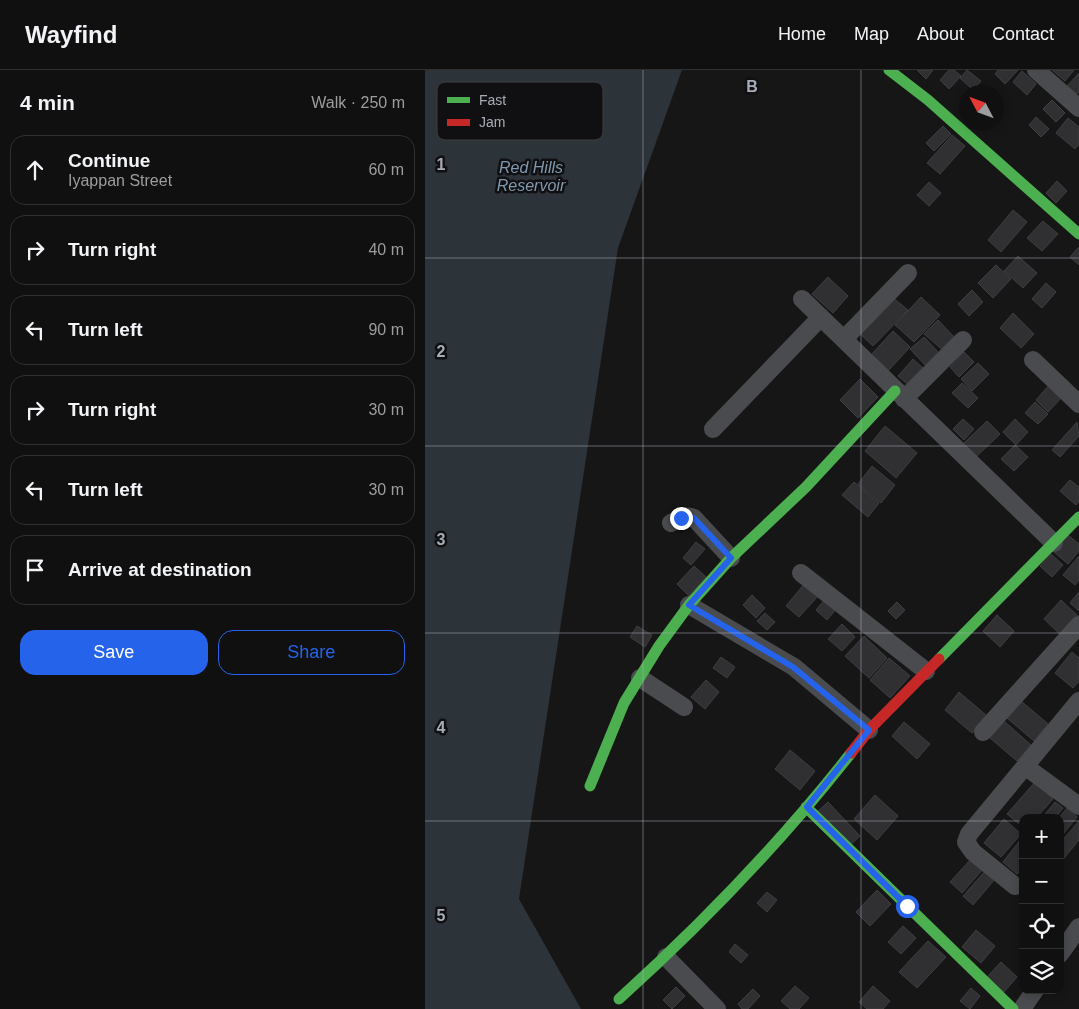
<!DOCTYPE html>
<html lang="en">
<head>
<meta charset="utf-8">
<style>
  body { margin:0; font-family:Arial,sans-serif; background:#191919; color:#f1f3f6 }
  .controls { position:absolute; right:15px; bottom:15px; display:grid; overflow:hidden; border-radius:10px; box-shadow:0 2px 8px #0003 }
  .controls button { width:45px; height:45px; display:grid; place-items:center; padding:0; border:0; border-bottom:1px solid #303030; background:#101010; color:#f1f3f6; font:25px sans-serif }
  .compass { position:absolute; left:534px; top:15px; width:45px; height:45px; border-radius:50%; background:#101010; box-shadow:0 2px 8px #0003; rotate:311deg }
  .stop { position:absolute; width:15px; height:15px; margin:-11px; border:4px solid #2563eb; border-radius:50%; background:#fff }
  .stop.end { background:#2563eb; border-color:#fff; box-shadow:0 1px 5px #0008 }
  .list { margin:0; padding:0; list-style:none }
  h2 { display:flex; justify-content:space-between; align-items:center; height:65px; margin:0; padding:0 20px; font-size:21px }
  h2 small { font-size:16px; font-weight:400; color:#9c9d9f }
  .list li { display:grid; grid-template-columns:32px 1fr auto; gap:15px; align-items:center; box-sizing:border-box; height:70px; margin:0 10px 10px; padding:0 10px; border:1px solid #303030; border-radius:15px }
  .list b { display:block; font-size:19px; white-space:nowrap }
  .list p { margin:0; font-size:16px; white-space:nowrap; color:#9c9d9f }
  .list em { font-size:16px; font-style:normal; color:#9c9d9f }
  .actions { display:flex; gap:10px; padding:15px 20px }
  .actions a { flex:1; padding:11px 0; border:1px solid #2563eb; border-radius:15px; text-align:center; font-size:18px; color:#2563eb }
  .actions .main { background:#2563eb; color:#fff }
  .icon { flex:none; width:28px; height:28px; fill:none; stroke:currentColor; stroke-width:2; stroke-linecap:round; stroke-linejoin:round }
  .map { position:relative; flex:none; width:654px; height:939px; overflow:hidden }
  header { display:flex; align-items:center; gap:30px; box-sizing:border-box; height:70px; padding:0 25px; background:#101010; border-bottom:1px solid #303030 }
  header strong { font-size:24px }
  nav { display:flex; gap:28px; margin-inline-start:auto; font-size:18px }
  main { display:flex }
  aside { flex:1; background:#101010 }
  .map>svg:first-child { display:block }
  .water { fill:#2c3339 }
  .building { fill:#303032; stroke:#3e3f42 }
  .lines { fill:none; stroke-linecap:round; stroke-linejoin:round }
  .street { stroke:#4a4b4e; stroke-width:18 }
  .fast { stroke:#4caf50; stroke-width:11 }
  .jam { stroke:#c62828; stroke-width:11 }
  .route { stroke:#2563eb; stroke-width:6 }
  .grid { fill:none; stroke:#a8acb6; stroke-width:1; stroke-opacity:0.55 }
  .labels { text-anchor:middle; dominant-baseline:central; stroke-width:5; stroke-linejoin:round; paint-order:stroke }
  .water-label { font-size:16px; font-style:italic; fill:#8199af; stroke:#101012 }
  .key { fill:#101012; stroke:#3e3f43; stroke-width:1 }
  .key-label { font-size:14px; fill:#a8acb6 }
  .grid-label { font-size:16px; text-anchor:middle; font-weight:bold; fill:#a8acb6; stroke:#101012; stroke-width:5; stroke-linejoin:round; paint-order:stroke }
</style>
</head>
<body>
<header>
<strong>Wayfind</strong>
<nav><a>Home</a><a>Map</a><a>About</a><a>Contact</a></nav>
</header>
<main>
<aside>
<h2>4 min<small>Walk · 250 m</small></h2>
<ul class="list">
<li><svg class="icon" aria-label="ahead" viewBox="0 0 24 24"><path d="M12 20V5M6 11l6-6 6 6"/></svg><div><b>Continue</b><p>Iyappan Street</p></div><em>60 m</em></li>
<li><svg class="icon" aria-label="right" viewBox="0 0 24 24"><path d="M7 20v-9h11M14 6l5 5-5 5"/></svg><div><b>Turn right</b></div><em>40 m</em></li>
<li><svg class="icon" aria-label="left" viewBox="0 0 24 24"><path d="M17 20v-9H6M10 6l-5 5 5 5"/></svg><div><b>Turn left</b></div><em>90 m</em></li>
<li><svg class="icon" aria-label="right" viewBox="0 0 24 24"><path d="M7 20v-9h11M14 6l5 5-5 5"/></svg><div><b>Turn right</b></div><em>30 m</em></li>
<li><svg class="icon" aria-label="left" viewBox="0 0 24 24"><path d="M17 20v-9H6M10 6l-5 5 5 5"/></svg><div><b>Turn left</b></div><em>30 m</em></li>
<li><svg class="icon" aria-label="arrive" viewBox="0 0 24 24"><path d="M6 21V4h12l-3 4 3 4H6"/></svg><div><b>Arrive at destination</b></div></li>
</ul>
<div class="actions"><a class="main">Save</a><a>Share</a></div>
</aside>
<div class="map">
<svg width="654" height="939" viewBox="0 0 654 939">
  <rect width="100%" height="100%" fill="#161616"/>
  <path class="water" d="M0,0H257L193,178L94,829L156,939H0Z"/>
  <path class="building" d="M492,0H508L501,9Z
    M524,0H529L536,6L524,19L515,10Z
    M542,0L556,11L548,20L535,8Z
    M573,0H593L580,14L570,4Z
    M627,0H649L640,11Z
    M597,1L611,14L602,25L588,12Z
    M654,3V22L651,25L642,16Z
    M627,30L640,43L631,52L618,39Z
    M611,47L624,59L616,67L604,55Z
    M643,48L654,57V74L650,79L631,63Z
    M518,56L526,64L509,81L501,73Z
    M527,65L540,76L515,104L502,93Z
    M632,111L642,121L631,133L621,123Z
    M504,112L516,123L504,136L492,125Z
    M588,140L602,152L576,182L563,170Z
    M618,151L633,164L617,181L602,168Z
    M654,177V195L645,187Z
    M593,186L612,203L598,218L579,201Z
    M571,195L586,209L568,228L553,213Z
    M403,207L423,226L408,243L387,224Z
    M621,213L631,222L617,238L607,229Z
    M547,220L558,232L544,246L533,234Z
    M467,227L483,240L448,276L434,263Z
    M496,227L515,245L489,272L470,255Z
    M588,243L609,264L596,278L575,258Z
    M513,250L532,270L520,282L499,264Z
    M468,261L485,277L462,302L445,286Z
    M499,267L515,284L502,297L485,279Z
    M539,282L549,292L534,307L525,297Z
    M488,289L500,300L486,317L473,306Z
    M553,293L564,304L547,321L536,309Z
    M435,309L453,327L433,348L415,330Z
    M537,313L553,328L543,338L527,323Z
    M625,314L638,326L623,342L611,330Z
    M610,332L623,344L613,354L600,343Z
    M538,349L549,359L539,370L528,359Z
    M590,349L603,362L591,375L578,362Z
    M562,351L575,364L550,388L537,375Z
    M652,352L654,366L635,387L627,380Z
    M460,356L492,383L471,408L440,381Z
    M590,375L603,387L589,401L576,389Z
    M447,396L470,415L456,433L433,414Z
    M645,410L654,417V431L651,435L635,421Z
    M429,412L454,433L443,447L417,425Z
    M643,465L654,474V481L643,494L629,482Z
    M271,472L280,479L266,495L258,488Z
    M626,484L638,495L627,507L615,496Z
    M654,486V510L650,515L638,505Z
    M269,496L281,507L264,526L252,514Z
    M380,513L394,525L374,547L361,536Z
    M654,522V541L645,533Z
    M327,525L340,538L331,548L318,535Z
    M401,528L412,538L402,550L391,540Z
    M636,530L654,547L637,566L619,549Z
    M472,532L480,540L471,549L463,541Z
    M340,543L350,552L342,560L332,551Z
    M572,545L589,561L575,577L558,561Z
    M417,554L430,567L417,581L403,569Z
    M212,556L227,565L220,577L205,567Z
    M439,566L462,588L444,608L420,586Z
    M647,582L654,588V611L648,618L630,603Z
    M296,587L310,597L302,608L288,598Z
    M464,588L485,606L465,628L445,610Z
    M281,610L294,622L280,639L266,627Z
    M534,622L562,646L547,663L520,640Z
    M596,631L623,654L609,671L582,648Z
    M579,651L606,675L592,691L565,668Z
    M479,652L505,674L492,689L467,666Z
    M365,680L390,701L375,720L350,699Z
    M610,712L628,729L611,748H598V757L582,744Z
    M450,725L473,746L452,770L429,749Z
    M403,732L435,766L423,777L391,743Z
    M630,732L638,738L630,748H617Z
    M642,738L652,747L635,768L634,748Z
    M579,749L596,764L576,787L559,773Z
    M654,751V770L635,793V773Z
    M596,769L598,771V797L592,804L578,792Z
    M546,789L558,799L537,823L525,812Z
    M561,800L570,809L548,835L538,826Z
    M452,820L466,834L445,856L431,842Z
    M342,822L352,830L342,842L332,833Z
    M478,856L491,868L476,884L463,872Z
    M551,860L570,876L556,893L537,877Z
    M503,871L521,887L492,918L474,902Z
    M310,874L323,885L316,893L304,882Z
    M576,892L592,907L579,922L562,907Z
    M370,916L384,928L374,939H365L356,931Z
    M448,916L465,931L458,939H442L434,932Z
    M251,917L260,926L247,939L238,930Z
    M546,918L555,926L545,939L535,931Z
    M328,919L335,926L323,939H317L313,934Z"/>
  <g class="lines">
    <path class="street" d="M611,0L654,38
      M377,229L629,473
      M419,269L483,203
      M608,290L654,334
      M479,329L538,270
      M288,359L396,247
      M246,453C253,449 260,444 269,448L306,488
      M376,503L501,601
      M264,535L369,597L444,660
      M215,608L259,637
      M558,662L654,555
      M601,697L654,736
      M590,816L548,782L541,772L544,764L654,631
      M635,884L654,857
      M241,887L292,939
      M597,939L610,920"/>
    <path class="fast" d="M464,0L503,30L654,164
      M514,589L654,447
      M165,716L199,633L234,576L264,535L306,488L381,417L470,321
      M381,737L588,939
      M194,929C277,854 357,771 426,683"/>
    <path class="jam" d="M426,683L444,660L514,589"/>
  </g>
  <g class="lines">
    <path class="route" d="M256,448L264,446L269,448L306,488L264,535L368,597L444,660L382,737L482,836"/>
  </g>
  <path class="grid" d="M218,0V939M436,0V939M0,188H654M0,376H654M0,563H654M0,751H598M635,751H654"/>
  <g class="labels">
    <g class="water-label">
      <text x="106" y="97">Red Hills<tspan x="106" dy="18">Reservoir</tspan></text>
    </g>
  </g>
  <rect x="12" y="12" width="166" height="58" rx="8" class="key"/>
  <rect x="22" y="27" width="23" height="6" fill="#4caf50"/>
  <rect x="22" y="49" width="23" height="7" fill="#c62828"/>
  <g class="key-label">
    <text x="54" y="35">Fast</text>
    <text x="54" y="57">Jam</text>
  </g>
  <g class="grid-label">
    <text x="327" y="22">B</text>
    <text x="16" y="100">1</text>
    <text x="16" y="287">2</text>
    <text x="16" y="475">3</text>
    <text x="16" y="663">4</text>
    <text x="16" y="851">5</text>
  </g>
</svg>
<div class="controls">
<button>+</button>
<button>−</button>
<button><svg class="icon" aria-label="locate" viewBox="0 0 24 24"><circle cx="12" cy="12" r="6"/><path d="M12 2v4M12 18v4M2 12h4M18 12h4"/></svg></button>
<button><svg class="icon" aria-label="layers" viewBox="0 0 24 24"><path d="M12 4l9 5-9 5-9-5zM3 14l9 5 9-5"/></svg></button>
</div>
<svg class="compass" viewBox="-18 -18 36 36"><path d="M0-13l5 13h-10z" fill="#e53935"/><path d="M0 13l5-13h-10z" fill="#9c9d9f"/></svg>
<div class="stop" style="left:482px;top:836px"></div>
<div class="stop end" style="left:256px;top:448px"></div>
</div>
</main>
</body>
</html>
